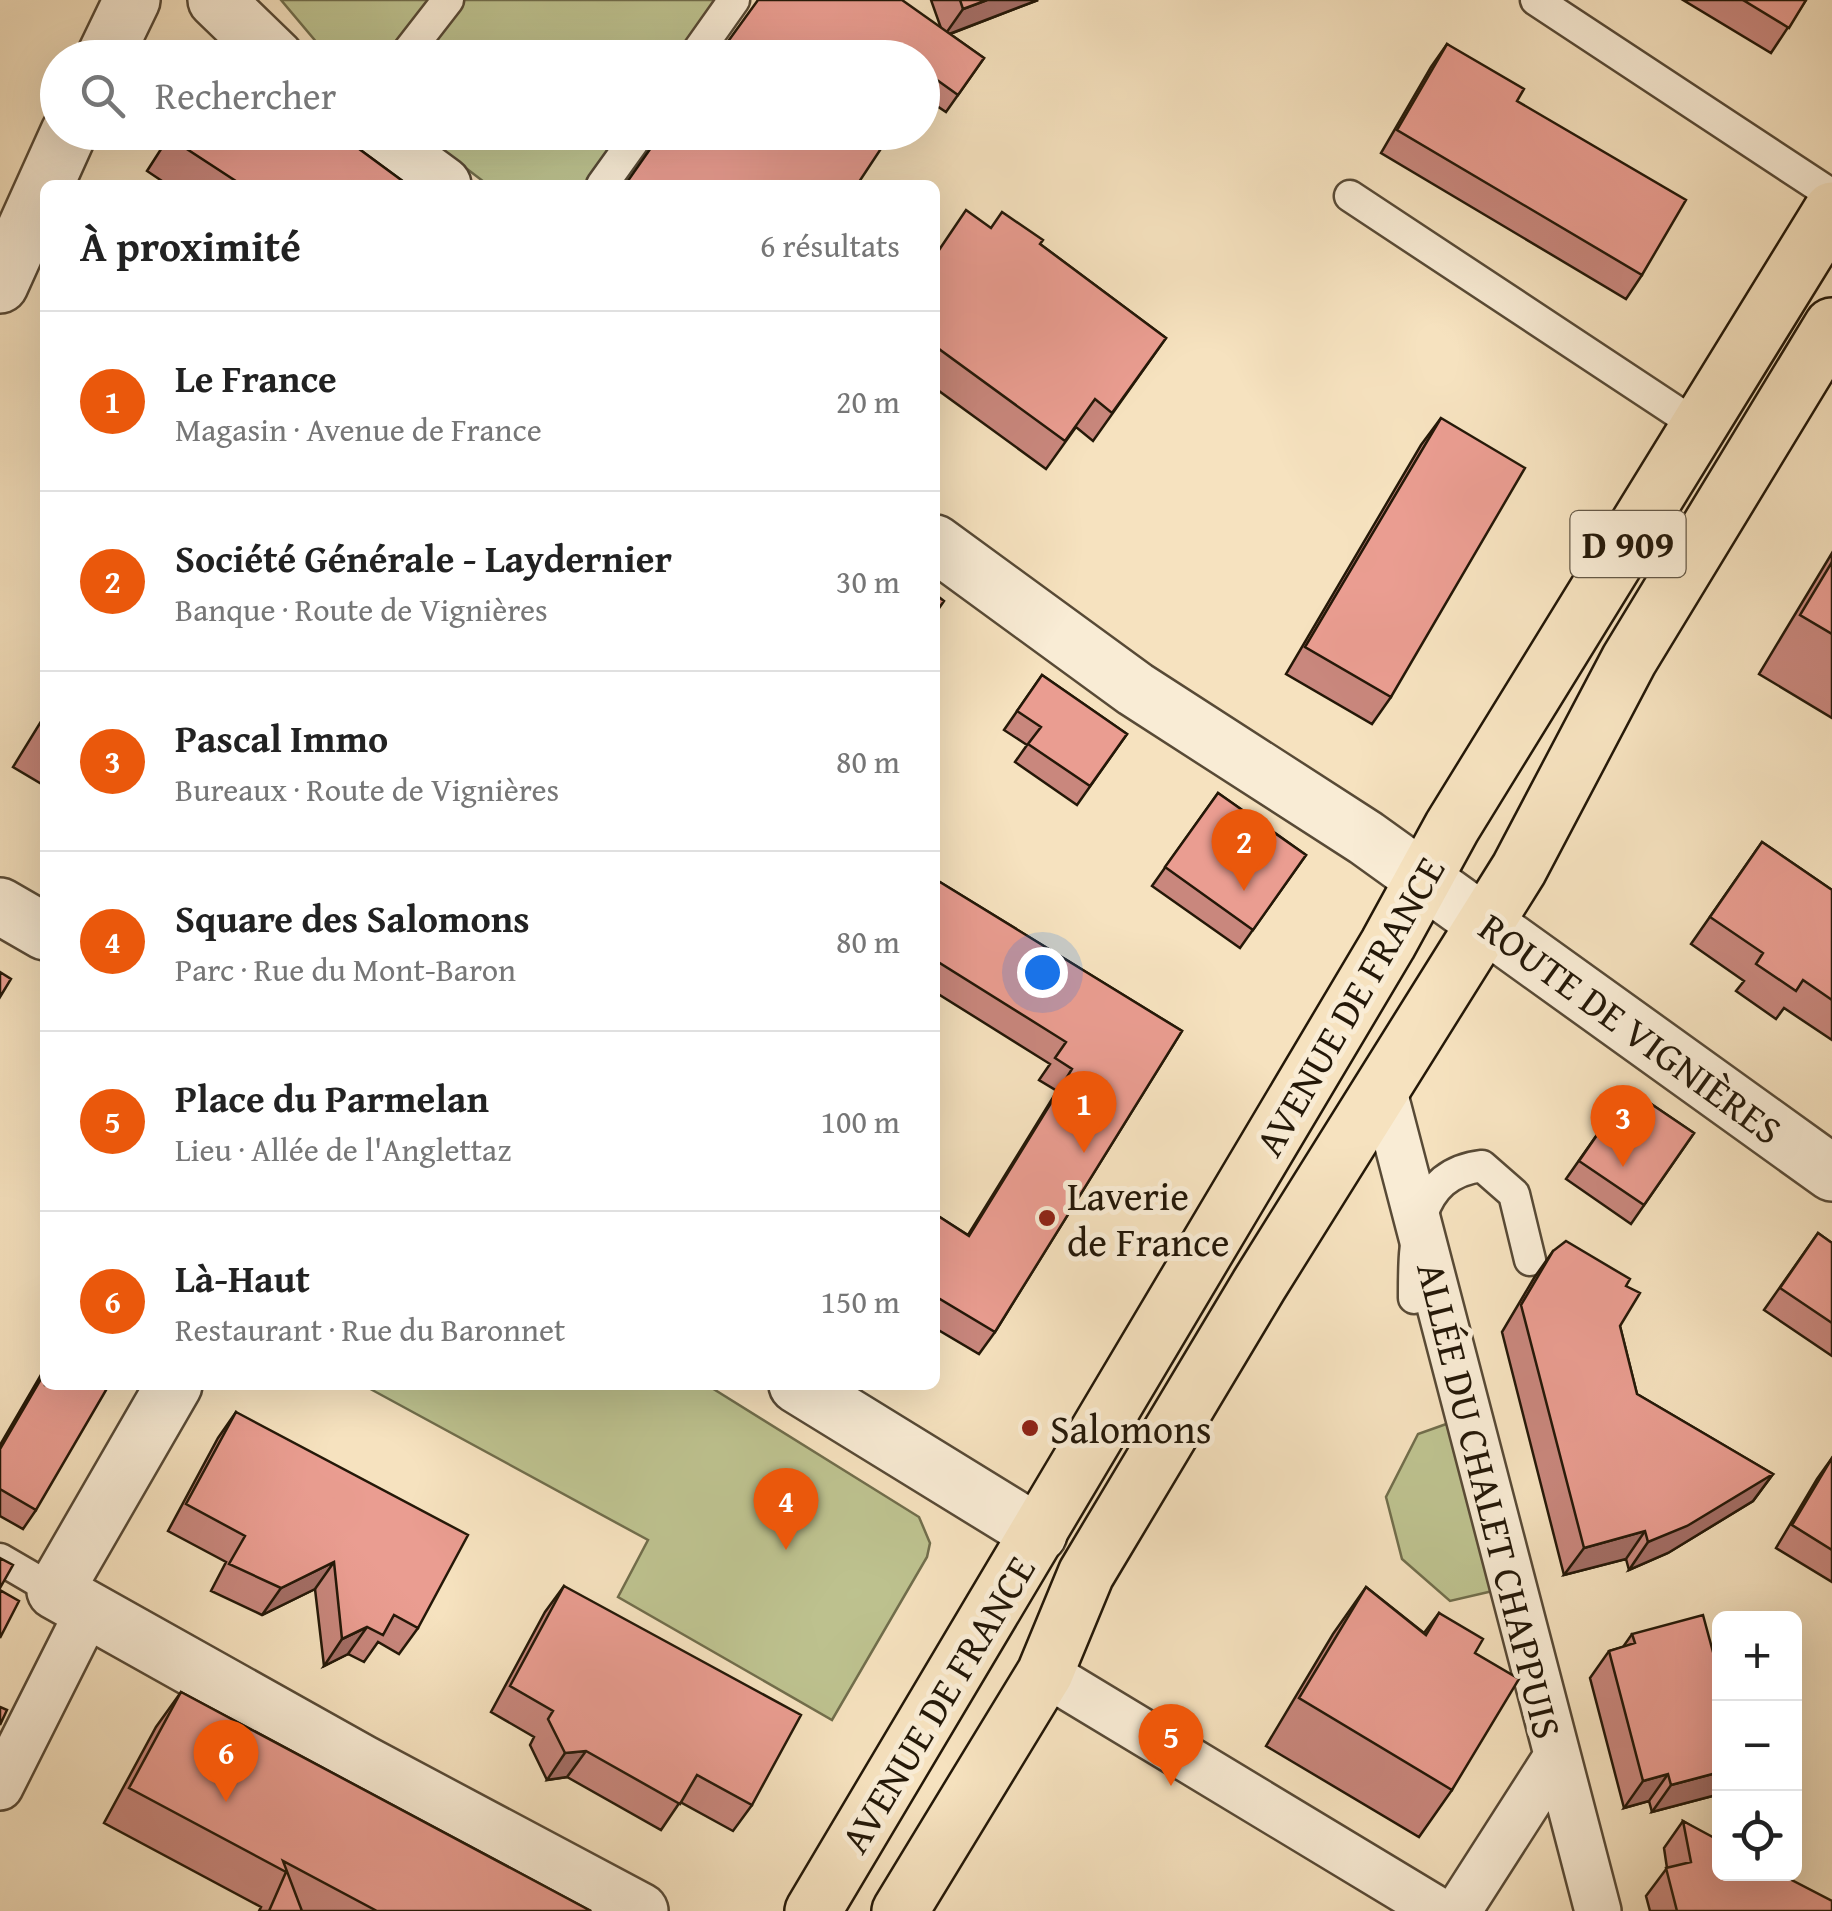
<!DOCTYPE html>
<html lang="fr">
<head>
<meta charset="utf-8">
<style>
  body { margin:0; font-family:"Gentium Book Plus",serif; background:#f6f6f6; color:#222 }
  .controls { position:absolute; right:30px; bottom:30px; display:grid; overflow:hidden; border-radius:15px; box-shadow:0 10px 40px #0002 }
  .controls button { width:90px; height:90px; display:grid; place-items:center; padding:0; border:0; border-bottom:2px solid #e0e0e0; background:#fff; color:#222; font:50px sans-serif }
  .you { position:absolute; left:1042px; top:972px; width:35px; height:35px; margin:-25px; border:8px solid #fff; border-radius:50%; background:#1a73e8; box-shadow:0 0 0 15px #1a73e833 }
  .badge { display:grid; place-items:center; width:65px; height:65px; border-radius:50%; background:#ea580c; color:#fff; font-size:32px; font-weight:700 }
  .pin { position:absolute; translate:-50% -82px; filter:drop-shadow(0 2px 5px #0008) }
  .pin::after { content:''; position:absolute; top:52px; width:35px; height:30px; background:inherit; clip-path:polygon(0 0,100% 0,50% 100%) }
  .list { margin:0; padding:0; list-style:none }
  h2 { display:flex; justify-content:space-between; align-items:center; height:130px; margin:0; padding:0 40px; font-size:42px }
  h2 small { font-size:32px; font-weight:400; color:#767676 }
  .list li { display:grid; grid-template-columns:65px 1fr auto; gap:30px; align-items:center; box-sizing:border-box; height:180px; padding:0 40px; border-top:2px solid #e0e0e0 }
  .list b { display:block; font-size:38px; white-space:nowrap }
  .list p { margin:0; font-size:32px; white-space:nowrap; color:#767676 }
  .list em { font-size:32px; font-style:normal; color:#767676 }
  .icon { flex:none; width:55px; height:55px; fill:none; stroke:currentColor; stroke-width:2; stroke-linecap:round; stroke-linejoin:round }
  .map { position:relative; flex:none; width:1832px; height:1911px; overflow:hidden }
  .search { position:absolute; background:#fff; box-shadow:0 10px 40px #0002; left:40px; top:40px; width:900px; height:110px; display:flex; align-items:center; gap:25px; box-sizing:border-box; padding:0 35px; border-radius:55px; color:#767676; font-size:38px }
  .panel { position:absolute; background:#fff; box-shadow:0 10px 40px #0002; left:40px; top:180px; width:900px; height:1210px; border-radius:15px }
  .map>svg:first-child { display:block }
  .green { fill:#bec390; stroke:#716e4c; stroke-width:2.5 }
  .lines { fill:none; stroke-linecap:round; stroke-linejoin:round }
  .service-casing { stroke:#584a36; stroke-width:35 }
  .pedestrian-casing { stroke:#584a36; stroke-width:50 }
  .minor-casing { stroke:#584a36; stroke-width:60 }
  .primary-casing { stroke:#241808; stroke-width:60 }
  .service { stroke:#f9ecd5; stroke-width:30 }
  .pedestrian { stroke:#f9ecd5; stroke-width:45 }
  .minor { stroke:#f9ecd5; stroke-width:55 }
  .primary { stroke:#f6e2bf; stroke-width:55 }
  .wall { fill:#c9877d; stroke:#241808; stroke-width:2.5 }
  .shaded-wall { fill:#a46e66; stroke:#241808; stroke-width:2.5 }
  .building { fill:#ea9d91; stroke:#241808; stroke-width:2.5 }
  .poi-dot { fill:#8f2418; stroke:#f9ecd5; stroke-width:4 }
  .labels { text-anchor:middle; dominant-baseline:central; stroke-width:10; stroke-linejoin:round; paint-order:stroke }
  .shield { fill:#f9ecd5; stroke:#645846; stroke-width:2.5 }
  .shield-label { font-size:38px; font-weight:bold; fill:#241808 }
  .street-label { font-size:40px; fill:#241808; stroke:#f9ecd5 }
  .poi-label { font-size:40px; fill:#241808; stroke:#f9ecd5; text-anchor:start }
</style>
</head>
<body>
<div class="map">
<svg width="1832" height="1911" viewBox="0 0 1832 1911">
  <rect width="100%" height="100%" fill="#f6e2bf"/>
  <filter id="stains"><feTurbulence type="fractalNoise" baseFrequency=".002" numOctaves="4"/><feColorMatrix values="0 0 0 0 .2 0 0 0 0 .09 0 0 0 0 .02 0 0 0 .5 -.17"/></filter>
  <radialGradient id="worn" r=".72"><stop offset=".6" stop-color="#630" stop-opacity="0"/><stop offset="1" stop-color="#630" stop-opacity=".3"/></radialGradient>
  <path class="green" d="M281,0H717L677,58L329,57Z
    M420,133H624L587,185H488Z
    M363,1385H707L919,1517L930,1543L927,1557L832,1720L618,1597L648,1540Z
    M1452,1422L1497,1590L1450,1601L1402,1559L1386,1497L1418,1434Z"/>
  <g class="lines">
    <g class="service-casing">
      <path id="service" d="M1536,0L1832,195
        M403,58L448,0
        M693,58L734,0
        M602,185L640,132
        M1350,196L1701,428
        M1414,1298C1414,1244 1413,1174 1482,1166L1514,1194L1530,1260
        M0,1559L55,1591"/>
    </g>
    <g class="pedestrian-casing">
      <path id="pedestrian" d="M1383,1088L1598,1911
        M1045,1673L1439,1911
        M0,1787L89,1610
        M1458,1911L1556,1758"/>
    </g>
    <g class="minor-casing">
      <path id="minor" d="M216,0L276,58
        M104,58L132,0
        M371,132L443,185
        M0,285L69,132
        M935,543L1135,689L1366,838L1832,1173
        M0,906L45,932
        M174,1385L55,1591L362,1763L640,1911
        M797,1385L1039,1534"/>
    </g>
    <g class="primary-casing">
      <path id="primary" d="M813,1911L1388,944L1452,827L1832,210
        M900,1911L1045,1673L1086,1574L1259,1285L1519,869L1629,660L1832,326"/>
    </g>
    <use href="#service" class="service"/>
    <use href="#pedestrian" class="pedestrian"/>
    <use href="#minor" class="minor"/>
    <use href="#primary" class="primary"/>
  </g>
  <path class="wall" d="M931,0H1038L950,34L984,58L946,112L922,96V58L941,28Z
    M1683,0H1806L1771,53Z
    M1447,44L1517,101L1642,275L1626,299L1381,153L1431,67Z
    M172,132H336L408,185H168L147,171Z
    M991,228L1040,244L1166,338L1093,441L1076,427L1046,469L935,388V255Z
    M1441,418L1391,697L1372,724L1286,674L1421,445Z
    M1832,553V718L1759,674Z
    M1042,675L1127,734L1077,805L1015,762L1027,745L1004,730Z
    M45,715V786L13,767Z
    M1218,793L1306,855L1240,948L1152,886Z
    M1762,842L1832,890V1040L1784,1008L1776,1019L1736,991L1744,981L1691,944Z
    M935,879L1182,1031L995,1332L979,1354L935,1328V1214L968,1235L1057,1091L1039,1080L1050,1064L935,992Z
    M1629,1089L1694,1133L1631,1224L1566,1179Z
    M1818,1233L1832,1243V1356L1764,1310Z
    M1553,1251L1626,1286L1620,1326L1637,1394L1773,1474L1753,1501L1668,1553L1629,1570L1626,1559L1564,1575L1502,1332L1534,1278Z
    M45,1368L36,1510L23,1529L0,1516V1445Z
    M236,1412L418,1628L399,1654L378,1642L364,1662L348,1654L324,1666L315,1589L262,1615L211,1591L226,1562L168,1531L218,1438Z
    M1832,1458V1582L1776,1548L1817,1479Z
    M564,1586L752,1805L733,1831L680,1802L661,1830L567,1777L547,1780L530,1745L534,1737L491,1712L545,1612Z
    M1366,1587L1424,1633L1439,1613L1475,1653L1452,1790L1419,1837L1266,1746L1333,1634Z
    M1632,1634L1720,1678V1794L1652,1812L1649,1801L1624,1808L1590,1678L1609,1651L1623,1647Z
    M181,1692L591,1911H259L261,1907L104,1823L156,1727Z
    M1683,1821L1832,1911H1650L1646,1896L1667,1868L1664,1848Z"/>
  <path class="shaded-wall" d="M987,0H1038L944,36L963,9Z
    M1773,1474L1753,1501L1668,1553L1629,1570L1648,1542Z
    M1645,1531L1626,1559L1564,1575L1584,1548Z
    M334,1562L315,1589L262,1615L281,1588Z
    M367,1627L348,1654L324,1666L342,1639Z
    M586,1751L567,1777L547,1780L565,1753Z
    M1720,1772V1794L1652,1812L1671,1785Z
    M1668,1774L1649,1801L1624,1808L1643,1781Z"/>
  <path class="building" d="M758,0H902L984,58L958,95L930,75L922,86V58H716Z
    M960,0H987L963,9Z
    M1743,0H1806L1789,28Z
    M1447,44L1524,89L1517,101L1686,200L1642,275L1397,130Z
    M173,132H336L408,185H242L170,138Z
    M662,132H892L857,185H625Z
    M966,210L991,228L1002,212L1043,240L1040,244L1166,338L1112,413L1095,399L1065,441L935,346V256Z
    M1441,418L1525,468L1391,697L1305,647Z
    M1832,562V634L1800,615Z
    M935,594L944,601L935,614Z
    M1042,675L1127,734L1090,786L1028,744L1041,727L1017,711Z
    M1218,793L1306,855L1253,930L1165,867Z
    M1762,842L1832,890V1000L1803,980L1796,991L1756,964L1763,953L1710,917Z
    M935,879L1182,1031L995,1332L935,1296V1214L969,1236L1072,1069L1055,1058L1066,1042L935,960Z
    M0,972L11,979L0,997Z
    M1629,1089L1694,1133L1644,1205L1579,1161Z
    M1818,1233L1832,1243V1323L1780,1288Z
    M1566,1241L1630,1279L1626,1286L1640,1293L1620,1326L1637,1394L1773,1474L1687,1526L1648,1542L1645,1531L1584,1548L1521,1305L1553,1251Z
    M45,1372V1385H109L36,1510L0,1489V1449Z
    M236,1412L468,1535L418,1628L394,1615L383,1635L367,1627L342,1639L334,1562L281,1588L229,1564L245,1536L186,1504Z
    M1832,1458V1550L1792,1525Z
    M0,1558L13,1565L0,1588Z
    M564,1586L801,1715L752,1805L697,1775L680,1804L586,1751L565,1753L548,1719L553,1711L510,1686Z
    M1366,1587L1426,1635L1439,1613L1483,1639L1475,1653L1519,1679L1452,1790L1299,1698Z
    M0,1590L19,1601L0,1638Z
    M1703,1615L1720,1678V1772L1671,1785L1668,1774L1643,1781L1609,1651L1635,1643L1632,1634Z
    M181,1692L591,1911H377L283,1861L302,1911H269L286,1872L129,1788Z
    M0,1707L7,1710L0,1725Z
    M1683,1821L1720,1841V1874H1780L1832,1901V1911H1677L1666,1868L1691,1862Z"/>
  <g class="poi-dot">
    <circle cx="1047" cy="1218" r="10"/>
    <circle cx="1030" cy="1428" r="10"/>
  </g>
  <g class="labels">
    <rect class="shield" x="1570.5" y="511" width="115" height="66" rx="8"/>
    <g class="shield-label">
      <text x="1628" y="544">D 909</text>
    </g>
    <g class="street-label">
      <text transform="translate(1349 1006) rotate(-60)">AVENUE DE FRANCE</text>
      <text transform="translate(1631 1028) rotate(36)">ROUTE DE VIGNIÈRES</text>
      <text transform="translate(1490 1500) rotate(76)">ALLÉE DU CHALET CHAPPUIS</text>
      <text transform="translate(937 1704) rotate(-59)">AVENUE DE FRANCE</text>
    </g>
    <g class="poi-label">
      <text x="1067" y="1195">Laverie<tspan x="1067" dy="46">de France</tspan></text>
      <text x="1050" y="1428">Salomons</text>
    </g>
  </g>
  <rect width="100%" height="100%" filter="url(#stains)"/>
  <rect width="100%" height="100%" fill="url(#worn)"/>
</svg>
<div class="controls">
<button>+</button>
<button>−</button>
<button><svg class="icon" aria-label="locate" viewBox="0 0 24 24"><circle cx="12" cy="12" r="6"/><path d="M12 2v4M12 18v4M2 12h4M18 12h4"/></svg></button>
</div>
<div class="you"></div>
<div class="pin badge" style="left:1084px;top:1153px">1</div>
<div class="pin badge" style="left:1244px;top:891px">2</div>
<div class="pin badge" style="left:1623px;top:1167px">3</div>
<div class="pin badge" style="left:786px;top:1550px">4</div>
<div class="pin badge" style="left:1171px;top:1786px">5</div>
<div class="pin badge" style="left:226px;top:1802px">6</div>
<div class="search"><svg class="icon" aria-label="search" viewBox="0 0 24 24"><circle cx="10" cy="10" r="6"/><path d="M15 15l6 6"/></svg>Rechercher</div>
<section class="panel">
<h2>À proximité<small>6 résultats</small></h2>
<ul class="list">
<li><span class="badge">1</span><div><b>Le France</b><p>Magasin · Avenue de France</p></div><em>20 m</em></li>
<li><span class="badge">2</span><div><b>Société Générale - Laydernier</b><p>Banque · Route de Vignières</p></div><em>30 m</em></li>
<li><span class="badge">3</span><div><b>Pascal Immo</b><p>Bureaux · Route de Vignières</p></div><em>80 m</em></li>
<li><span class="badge">4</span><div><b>Square des Salomons</b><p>Parc · Rue du Mont-Baron</p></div><em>80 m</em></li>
<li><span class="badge">5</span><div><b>Place du Parmelan</b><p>Lieu · Allée de l'Anglettaz</p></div><em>100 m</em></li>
<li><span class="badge">6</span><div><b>Là-Haut</b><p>Restaurant · Rue du Baronnet</p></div><em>150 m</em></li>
</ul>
</section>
</div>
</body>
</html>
